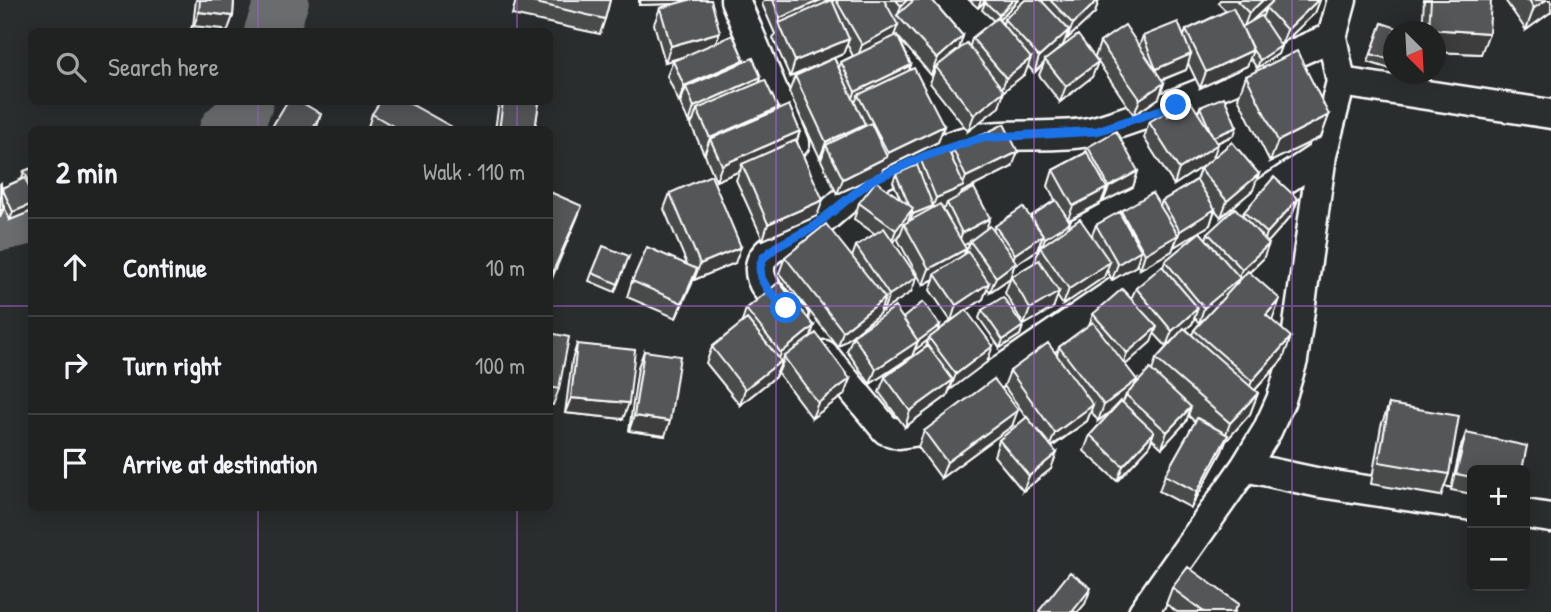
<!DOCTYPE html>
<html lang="en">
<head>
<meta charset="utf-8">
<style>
  body { margin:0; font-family:"Patrick Hand",sans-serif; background:#2d2f2f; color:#f1f3f6 }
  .controls { position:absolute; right:21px; bottom:21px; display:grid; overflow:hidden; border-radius:10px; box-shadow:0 4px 18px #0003 }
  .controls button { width:63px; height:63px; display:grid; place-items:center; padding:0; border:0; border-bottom:2px solid #3d3f40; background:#202222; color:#f1f3f6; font:35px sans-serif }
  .compass { position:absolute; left:1383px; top:21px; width:63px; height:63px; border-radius:50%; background:#202222; box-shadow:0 4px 18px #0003; rotate:156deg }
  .stop { position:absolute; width:21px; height:21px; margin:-16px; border:5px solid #1a73e8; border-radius:50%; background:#fff }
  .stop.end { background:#1a73e8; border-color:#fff; box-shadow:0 2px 7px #0008 }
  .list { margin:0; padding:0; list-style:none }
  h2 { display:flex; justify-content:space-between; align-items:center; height:91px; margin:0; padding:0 28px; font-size:30px }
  h2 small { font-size:23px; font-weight:400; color:#a2a4a5 }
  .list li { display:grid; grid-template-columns:46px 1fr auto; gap:21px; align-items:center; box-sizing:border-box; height:98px; padding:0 28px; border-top:2px solid #3d3f40 }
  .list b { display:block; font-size:26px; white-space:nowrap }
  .list em { font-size:23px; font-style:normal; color:#a2a4a5 }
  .icon { flex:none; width:38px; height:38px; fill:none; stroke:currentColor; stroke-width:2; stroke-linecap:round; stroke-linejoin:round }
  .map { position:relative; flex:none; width:1551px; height:612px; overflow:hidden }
  .search { position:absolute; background:#202222; box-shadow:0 4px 18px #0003; left:28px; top:28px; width:525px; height:77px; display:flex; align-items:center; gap:18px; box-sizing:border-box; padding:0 24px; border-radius:10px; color:#a2a4a5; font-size:26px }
  .panel { position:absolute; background:#202222; box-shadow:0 4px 18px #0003; left:28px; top:126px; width:525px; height:385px; border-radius:10px }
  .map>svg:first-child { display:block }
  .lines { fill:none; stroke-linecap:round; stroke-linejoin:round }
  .river { stroke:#6a6c6d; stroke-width:54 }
  .street-casing { stroke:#fff; stroke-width:33 }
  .street { stroke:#2a2d2e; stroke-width:28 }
  .wall { fill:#494b4c; stroke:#fff; stroke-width:2; fill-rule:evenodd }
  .shaded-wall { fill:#3c3d3e; stroke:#fff; stroke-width:2 }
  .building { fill:#555758; stroke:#fff; stroke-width:2 }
  .route { stroke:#1a73e8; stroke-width:9 }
  .grid { fill:none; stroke:#9c61cf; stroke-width:2; stroke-opacity:0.55 }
</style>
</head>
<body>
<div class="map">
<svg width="1551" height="612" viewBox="0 0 1551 612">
  <rect width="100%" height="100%" fill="#2a2d2e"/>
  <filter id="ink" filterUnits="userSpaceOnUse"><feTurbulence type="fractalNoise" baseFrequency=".0143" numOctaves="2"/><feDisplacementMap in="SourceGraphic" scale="14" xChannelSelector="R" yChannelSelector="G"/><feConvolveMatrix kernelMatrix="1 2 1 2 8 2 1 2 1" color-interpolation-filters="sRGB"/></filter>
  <g filter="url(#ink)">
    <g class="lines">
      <path class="river" d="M271,32L282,0
        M226,130L240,118L246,102
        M0,224L32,217"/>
      <g class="street-casing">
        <path id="street" d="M735,0L795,143
          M1341,82L1551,114
          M794,318C782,304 758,288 760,267C762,245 798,238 813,227C833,213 850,193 871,181C895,167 952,143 979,138C1016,132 1066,140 1101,129C1181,105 1255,70 1332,37
          M824,355L886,430L899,434L913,432L930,424L977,387L1154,266L1322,155
          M1245,467L1320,483L1472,506
          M1525,514L1551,518
          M1143,612L1245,467L1267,431L1281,400L1293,360L1322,155L1341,82L1332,37L1342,0"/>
      </g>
      <use href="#street" class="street"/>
    </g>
    <path class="wall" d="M196,0H234L233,16L227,32H190L192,26H193Z
      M516,0H610L605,19L600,34L512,15Z
      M639,0H711L717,42L761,77L760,82L778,108L777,110L800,131L797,141L817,216L763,240L736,180L740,171L716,181L705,155V153L704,154L691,125L693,121L689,123L680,103L681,101L679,102L667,76L673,61L679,58L665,62L654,24L660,8L676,4L639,5Z
      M764,0H826L825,3L829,1L828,0H932L963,36L958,50L970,46L972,38L994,21L982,10L986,0H1018L999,20L1003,24L1004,19L1025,0H1099L1095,13L1067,39L1066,38L1063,45L1059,49L1095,57L1100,42L1139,46L1143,36H1184L1186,30L1226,11L1218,3L1220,0H1320L1315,13L1281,45L1278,42L1281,46L1278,54L1257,68L1250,58L1247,66L1200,88L1188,63L1186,70L1162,80L1164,83L1159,98L1134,115L1098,62L1092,77L1060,102L1039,75L1044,63L1034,73L1028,66L1025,74L1004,91L999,107L968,131L930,83L934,72L931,75L899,38L911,65L909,70L944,126L938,142L883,169L882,173L837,194L821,160L822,157L820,158L789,92L795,76L823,63L790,77L773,38L775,34L762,4ZM1266,8L1262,18L1251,22ZM847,44L853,56L841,62L839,68L834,58L843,54Z
      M969,0H986L978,8Z
      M1424,0H1491L1481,54L1436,52V32H1422Z
      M1505,0H1551V12L1526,30Z
      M1382,23L1394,32L1393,70L1368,62Z
      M1246,76L1329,115L1321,137L1270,162L1238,98Z
      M499,102H539L535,130H495Z
      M1200,107L1234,135L1217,143L1213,158L1253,190L1221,217L1215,210L1210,225L1174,247V246L1172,251L1140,269L1137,264L1136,266L1112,280L1107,270L1104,277L1063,305L1057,296L1053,308L1024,325L1005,293L1011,277L1034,263L1040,247L1042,246L1040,243L1037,250L1014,266L1010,278L990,292L987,288L983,299L966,311L987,362L950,389L947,396L905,427L879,392L885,377L926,347L928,340L915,349L912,356L870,384L847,351L853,336L903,318L940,325L938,331L960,314L951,321L930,290L934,279L923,285L898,240L901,232L893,242L911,292L883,311L882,308L879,314L838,347L779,273L785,257H852L856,246L875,234L854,219L859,203L900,198L893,182L896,174L917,165L920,158L951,155L953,149L1012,167L962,192L960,196L986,229L993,231L995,226L1030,217L1055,200L1048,186L1053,170L1085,153L1088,147L1138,171L1133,187L1103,202L1102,200L1101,203L1069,221L1070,222L1068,228L1092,235L1096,225L1120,213L1121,211L1160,206L1162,201L1196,180L1200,169L1203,166L1174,185L1144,138L1149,122L1168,116L1198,113ZM970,242L965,254L963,255L966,249L963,245Z
      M372,114L452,130H367Z
      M32,168V211L10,220L2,202L3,210L0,218V184L1,191L2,188L22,179L24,171Z
      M670,193L735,263L694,280L693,279L676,318L627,297L632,281L687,264L664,209Z
      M1298,199L1292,215L1268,242L1263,259L1250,272L1272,320L1283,359L1255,390L1258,393L1250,414L1226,441L1222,451L1191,508L1159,491L1165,475L1195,422L1188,415L1186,422L1162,448L1152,439L1149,447L1117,481L1084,451L1090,435L1116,407L1098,421L1091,411L1087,421L1052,447L1051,469L1023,491L994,456L999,440L1027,418L1004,386L1010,371L1057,355L1059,347L1089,325L1093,314L1131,299L1136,288L1163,267L1165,261L1206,239L1208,233L1242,216L1244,212ZM1195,318L1199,323L1205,318L1194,330L1192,335L1186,329L1192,324ZM1154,333L1166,346L1172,341L1156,359L1152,371L1135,385L1137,380L1125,365L1151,342Z
      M629,256L615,292L589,281L592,273Z
      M746,309L810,337L844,395L812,418L778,373L782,364L779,366L775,377L740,405L706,363L712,347L741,324Z
      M982,310L1023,326L1020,335L1000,348L979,318Z
      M550,333L559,389L553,405L550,404Z
      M577,344L623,419L565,413L572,360Z
      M644,351L665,436L629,431L638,367Z
      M1389,404L1449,474L1441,496L1371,484L1381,426Z
      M1012,426L941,478L918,447L924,431Z
      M1466,433L1472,470V494L1451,490L1460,449Z
      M1172,588L1236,612H1177L1166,604Z"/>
    <path class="shaded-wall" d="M641,0H709L708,3L639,5Z
      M821,0H826L822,13L779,23L780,18Z
      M907,0H919L898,15L901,6Z
      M981,0H986L978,8Z
      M1013,0H1018L996,23L999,15Z
      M1098,0H1099L1095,13L1067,39L1073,24Z
      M1263,0H1274L1243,29L1249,13Z
      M1318,0H1320L1315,13L1281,45L1287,30Z
      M1546,0H1551V12L1526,30L1534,8Z
      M199,12L233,16L227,32L193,28Z
      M898,25L892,41L856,61L862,45Z
      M1429,29L1489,33L1481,54L1436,52V32H1428Z
      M1069,30L1063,45L1046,61L1045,60L1044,63L1034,73L1039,57Z
      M720,32L714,48L665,62L671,46Z
      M963,36L958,52L936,67L934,72L931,75L937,59Z
      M849,39L843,54L790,77L795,61Z
      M1281,46L1278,54L1257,68L1260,60Z
      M1253,50L1247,66L1200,88L1206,72Z
      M1191,54L1186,70L1151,84L1156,69Z
      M1031,58L1025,74L1000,94L1006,78Z
      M744,60L738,76L686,87L681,101L679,102L684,86Z
      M1098,62L1092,77L1060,102L1066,86Z
      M911,65L905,81L858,95L854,106L850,108L855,92Z
      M761,77L756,93L697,109L693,121L689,123L694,107Z
      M1164,83L1159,98L1134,115L1140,99Z
      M1004,91L999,107L968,131L974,115Z
      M778,108L772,124L710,139L705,153L704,154L710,138Z
      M321,114L316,130H312Z
      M1329,115L1321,137L1270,162L1278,141Z
      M865,124L859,139L826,145L822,157L820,158L826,142Z
      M944,126L938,142L883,169L882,173L837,194L843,179L887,157L888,153Z
      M1237,127L1234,135L1210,146L1213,137Z
      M800,131L795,146L742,164L740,171L716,181L722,165Z
      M1218,144L1212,160L1174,185L1179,169Z
      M1018,152L1012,167L962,192L958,202L947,203L945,208L910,222L913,214L933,206L936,198L962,187L966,177Z
      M1138,171L1133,187L1103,202L1109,187Z
      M1259,174L1253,190L1221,217L1227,201Z
      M1107,188L1101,203L1067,221L1073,206Z
      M1298,199L1292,215L1262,249L1267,233Z
      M823,200L817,216L763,240L768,224Z
      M32,204V211L10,220L13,212Z
      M582,206L576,221L550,283V278Z
      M913,208L907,224H904L901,232L890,246L896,230Z
      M1215,209L1210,225L1174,247L1180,231Z
      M990,218L984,234L957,249L962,233Z
      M1070,222L1067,231L1042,246L1045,238Z
      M1043,235L1037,250L1014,266L1010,278L990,292L996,277L1011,266L1015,254Z
      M1178,235L1172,251L1140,269L1145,254Z
      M1269,244L1263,259L1238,283L1234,293L1199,323L1204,308L1238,279L1242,269Z
      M741,247L735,263L694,280L700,264Z
      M966,249L960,265L935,274L934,279L923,285L929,269Z
      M1141,250L1136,266L1112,280L1118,264Z
      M1110,262L1104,277L1063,305L1069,289Z
      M697,269L692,284L676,318L682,303Z
      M917,277L911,292L883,311L889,295Z
      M989,283L983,299L951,321L956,305Z
      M1059,292L1053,308L1024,325L1030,309Z
      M885,298L879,314L838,347L843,331Z
      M1280,299L1272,321L1266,315Z
      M1198,308L1192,324L1166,346L1172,331Z
      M940,325L937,333L929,338L928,340L915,350L918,341Z
      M814,326L809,342L784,357L775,377L740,405L745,389L777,364L781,353Z
      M1023,326L1020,335L1000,348L1003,340Z
      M1157,327L1151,342L1122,368L1127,353Z
      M1291,337L1283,359L1244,402L1252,381Z
      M918,341L912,356L870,384L876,369Z
      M993,346L987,362L950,390L956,374Z
      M850,379L844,395L812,418L818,403Z
      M953,380L947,396L905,427L910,411Z
      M1137,380L1131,396L1126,395L1123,402L1098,421L1104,405Z
      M1258,393L1250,414L1226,441L1222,451L1191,508L1197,492L1222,445L1230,423Z
      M571,398L629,403L623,419L565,413Z
      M1093,405L1087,421L1049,448L1055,433Z
      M1191,407L1186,422L1162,448L1167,432Z
      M1018,410L1012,426L941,478L947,462Z
      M634,416L670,421L665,436L629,431Z
      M1154,432L1149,447L1117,481L1123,466Z
      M1057,453L1051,469L1023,491L1029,476Z
      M1091,588L1085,604L1078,612H1072Z"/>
    <path class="building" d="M200,0H234L233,16L199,12Z
      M523,0H610L605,19Z
      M689,0H711L720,32L671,46L660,8Z
      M773,0H821L780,18Z
      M832,0L849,39L795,61L779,23Z
      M836,0H884L898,25L862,45Z
      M896,0H907L901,6Z
      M914,0H932L963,36L937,59L897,15Z
      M986,0H1013L999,15L985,2Z
      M1025,0H1041L1069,30L1039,57L1004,19Z
      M1050,0H1098L1073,24Z
      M1236,0H1263L1249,13Z
      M1274,0H1318L1287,30L1266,8Z
      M1431,0H1491L1489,33L1429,29Z
      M1529,0H1546L1534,8Z
      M1233,8L1253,50L1206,72L1186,30Z
      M1261,16L1281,46L1260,60L1252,49L1242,27Z
      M997,18L1031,58L1006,78L972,38Z
      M1178,22L1191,54L1156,69L1143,36Z
      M1382,23L1406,31L1394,32V61L1371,54Z
      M1125,25L1164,83L1140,99L1100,42Z
      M192,26L223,29V32H191Z
      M733,35L744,60L684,86L673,61Z
      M897,35L911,65L855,92L841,62Z
      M1078,35L1098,62L1066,86L1045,60Z
      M967,43L1004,91L974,115L936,67Z
      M1297,51L1329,115L1278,141L1246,76Z
      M753,58L761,77L694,107L686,87Z
      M834,58L865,124L826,142L795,76Z
      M914,68L944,126L888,153L858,95Z
      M765,80L778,108L710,138L697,109Z
      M1224,97L1237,127L1213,137L1200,107Z
      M287,102H301L321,114L312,130H270Z
      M380,102H407L452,127L451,130H400L372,114Z
      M503,102H539L535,130H499Z
      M1191,102L1218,144L1179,169L1149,122L1166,112L1168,116Z
      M789,105L800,131L722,165L710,139Z
      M871,123L887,157L843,179L826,145Z
      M1004,124L1018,152L966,177L953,149Z
      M1116,131L1138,171L1109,187L1088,147Z
      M796,140L823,200L768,224L742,164Z
      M1232,142L1259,174L1227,201L1200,169Z
      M947,147L964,186L936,198L920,158Z
      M1087,152L1107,188L1073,206L1053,170Z
      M917,165L933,206L913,214L912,211L913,208L909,205L896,174Z
      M32,168V187L24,171Z
      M711,175L741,247L700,264L670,193Z
      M1274,177L1298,199L1267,233L1244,212Z
      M25,178L32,194V204L13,212L2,188Z
      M1197,180L1215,209L1180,231L1162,201Z
      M876,181L913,208L896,230L859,203Z
      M1,183L3,210H0V184Z
      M974,188L990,218L962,233L947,203Z
      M550,192L582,206L550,278Z
      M1152,193L1178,235L1145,254L1121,211Z
      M1056,200L1070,222L1045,238L1031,216Z
      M940,204L966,249L929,269L904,224Z
      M1023,207L1043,235L1015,254L995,226Z
      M1235,208L1269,244L1242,269L1208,233Z
      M1119,212L1141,250L1118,264L1096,225Z
      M1080,219L1110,262L1069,289L1040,247Z
      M826,224L885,298L843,331L785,257Z
      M990,226L1016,262L996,277L970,241Z
      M884,228L917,277L889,295L856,246Z
      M1200,232L1240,278L1204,308L1165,261Z
      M603,246L629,256L618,284L592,273Z
      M647,247L697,269L682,303L632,281Z
      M968,252L989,283L956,305L935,274Z
      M1039,260L1059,292L1030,309L1011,277Z
      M1162,266L1198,308L1172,331L1136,288Z
      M1248,271L1280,299L1266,315L1291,337L1252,381L1194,330Z
      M779,282L814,326L781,353L746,309Z
      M1122,289L1157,327L1127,353L1093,314Z
      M1003,297L1023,326L1003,340L982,310Z
      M923,302L940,325L918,341L903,318Z
      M895,307L918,341L876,369L853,336Z
      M966,310L993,346L956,374L929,338Z
      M747,319L781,361L745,389L712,347Z
      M1093,322L1137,380L1104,405L1059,347Z
      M1184,328L1258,393L1230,423L1156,359Z
      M550,333L569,337L559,389L550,387Z
      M816,333L850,379L818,403L784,357Z
      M1048,343L1093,405L1055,433L1010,371Z
      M577,344L635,350L629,403L571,398Z
      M928,346L953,380L910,411L885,377Z
      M644,351L680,356L670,421L634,416Z
      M1150,369L1191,407L1167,432L1126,395Z
      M994,379L1018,410L947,462L924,431Z
      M1121,401L1154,432L1123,466L1090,435Z
      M1389,404L1459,416L1449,474L1379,462Z
      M1027,417L1057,453L1029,476L999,440Z
      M1197,418L1228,435L1197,492L1165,475Z
      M1466,433L1527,446L1522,470H1472V477L1456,474Z
      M1188,567L1239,604L1233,612H1204L1172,588Z
      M1070,572L1091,588L1072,612H1041L1039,611Z"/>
  </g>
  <g class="lines" filter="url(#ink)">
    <path class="route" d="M786,308L768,290L761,278L760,267L763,258L776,247L812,228L870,181L925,156L979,138L1097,131L1176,105"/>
  </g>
  <path class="grid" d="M258,0V32M517,0V32M776,0V612M1034,0V612M1292,0V612M258,102V130M517,102V130M0,306H32M550,306H1551M258,508V612M517,508V612"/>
</svg>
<div class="controls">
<button>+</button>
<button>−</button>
</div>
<svg class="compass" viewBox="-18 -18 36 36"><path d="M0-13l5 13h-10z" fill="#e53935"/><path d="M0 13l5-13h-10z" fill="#a2a4a5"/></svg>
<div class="stop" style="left:786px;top:308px"></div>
<div class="stop end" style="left:1176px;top:105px"></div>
<div class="search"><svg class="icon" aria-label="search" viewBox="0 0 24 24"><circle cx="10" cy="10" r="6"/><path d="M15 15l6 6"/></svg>Search here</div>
<section class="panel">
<h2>2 min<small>Walk · 110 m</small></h2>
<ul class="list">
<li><svg class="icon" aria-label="ahead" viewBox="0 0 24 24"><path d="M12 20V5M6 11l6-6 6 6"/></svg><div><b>Continue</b></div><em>10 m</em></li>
<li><svg class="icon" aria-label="right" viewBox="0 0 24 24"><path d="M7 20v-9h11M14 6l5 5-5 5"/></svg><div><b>Turn right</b></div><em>100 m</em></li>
<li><svg class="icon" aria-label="arrive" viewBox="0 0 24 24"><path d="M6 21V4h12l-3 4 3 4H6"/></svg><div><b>Arrive at destination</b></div></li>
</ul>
</section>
</div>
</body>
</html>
